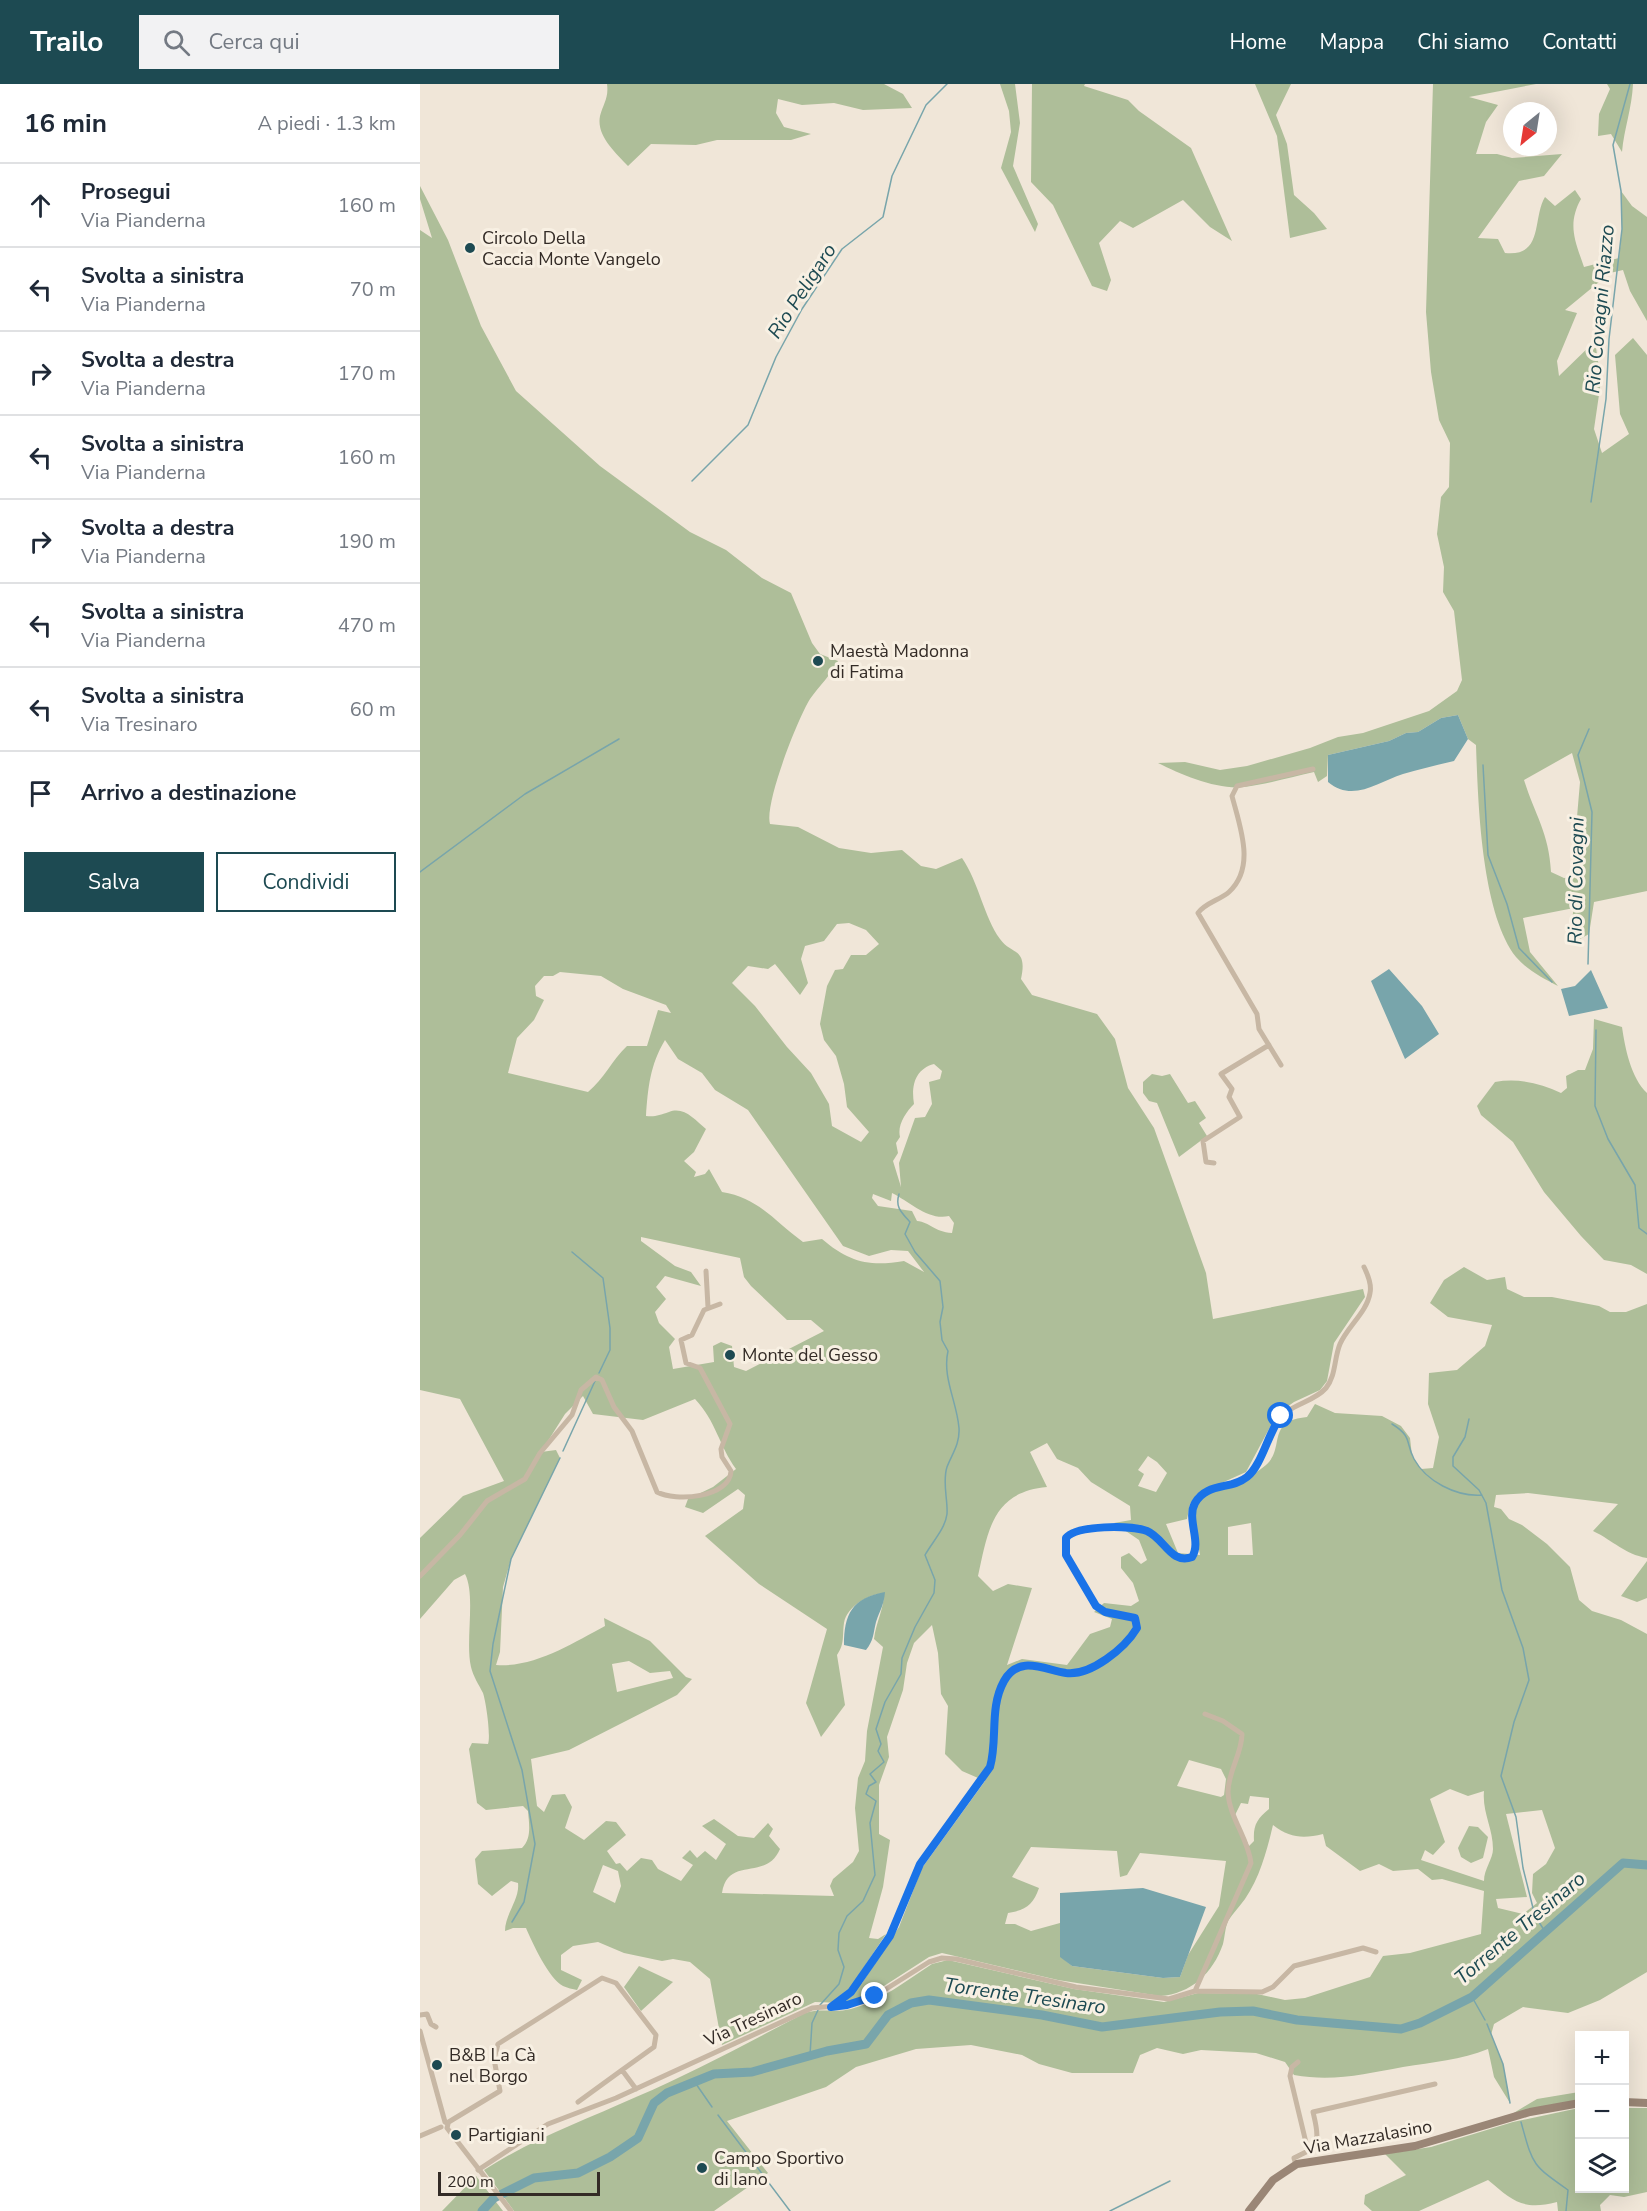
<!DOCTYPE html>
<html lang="it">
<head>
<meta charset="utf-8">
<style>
  body { margin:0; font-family:"Nunito Sans",sans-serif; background:#f2f2f3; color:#1f2937 }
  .controls { position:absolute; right:18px; bottom:18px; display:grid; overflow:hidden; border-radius:0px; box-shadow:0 6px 24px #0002 }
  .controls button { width:54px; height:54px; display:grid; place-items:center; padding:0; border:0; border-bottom:2px solid #e0e1e3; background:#fff; color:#1f2937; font:30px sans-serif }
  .compass { position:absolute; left:1083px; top:18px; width:54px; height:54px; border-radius:50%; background:#fff; box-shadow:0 6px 24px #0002; rotate:210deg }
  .scale { position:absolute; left:18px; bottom:15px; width:162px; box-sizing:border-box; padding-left:6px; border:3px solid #332b26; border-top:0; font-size:16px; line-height:21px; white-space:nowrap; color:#332b26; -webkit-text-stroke:4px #f8f0e3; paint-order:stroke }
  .stop { position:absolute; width:18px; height:18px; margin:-14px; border:4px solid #1a73e8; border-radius:50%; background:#fff }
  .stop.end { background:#1a73e8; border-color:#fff; box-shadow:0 2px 6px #0008 }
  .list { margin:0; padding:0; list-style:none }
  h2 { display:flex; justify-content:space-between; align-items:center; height:78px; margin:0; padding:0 24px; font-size:26px }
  h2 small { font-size:20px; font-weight:400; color:#747a83 }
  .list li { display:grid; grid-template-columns:39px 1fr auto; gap:18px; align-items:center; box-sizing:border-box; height:84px; padding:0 24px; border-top:2px solid #e0e1e3 }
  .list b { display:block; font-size:22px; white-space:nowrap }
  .list p { margin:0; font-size:20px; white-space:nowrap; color:#747a83 }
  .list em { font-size:20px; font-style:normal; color:#747a83 }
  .actions { display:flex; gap:12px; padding:18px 24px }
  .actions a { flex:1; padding:14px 0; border:2px solid #1d4a52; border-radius:0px; text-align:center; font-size:21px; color:#1d4a52 }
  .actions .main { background:#1d4a52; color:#fff }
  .icon { flex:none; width:33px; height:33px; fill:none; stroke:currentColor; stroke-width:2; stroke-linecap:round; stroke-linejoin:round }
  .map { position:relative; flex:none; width:1227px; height:2127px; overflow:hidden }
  header { display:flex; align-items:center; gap:36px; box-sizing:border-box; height:84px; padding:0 30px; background:#1d4a52; color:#fff }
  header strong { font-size:28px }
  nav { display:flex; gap:33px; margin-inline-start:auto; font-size:21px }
  .search { width:420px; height:54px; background:#f2f2f3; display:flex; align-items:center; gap:15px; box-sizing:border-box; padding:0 21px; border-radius:0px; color:#747a83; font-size:22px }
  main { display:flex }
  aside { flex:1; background:#fff }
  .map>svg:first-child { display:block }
  .green { fill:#aebe99; fill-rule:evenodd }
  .water { fill:#78a5ab }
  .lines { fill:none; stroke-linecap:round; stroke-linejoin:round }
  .stream { stroke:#78a5ab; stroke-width:1.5 }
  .river { stroke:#78a5ab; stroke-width:9 }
  .street { stroke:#c7b7a4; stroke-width:5 }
  .secondary { stroke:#9a8676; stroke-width:8 }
  .route { stroke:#1a73e8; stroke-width:8 }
  .poi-dot { fill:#1d4a52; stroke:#f8f0e3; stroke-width:2 }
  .labels { text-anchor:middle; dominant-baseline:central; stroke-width:6; stroke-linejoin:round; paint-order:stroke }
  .poi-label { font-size:18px; fill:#332b26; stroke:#f8f0e3; text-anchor:start }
  .street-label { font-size:18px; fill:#332b26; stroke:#f8f0e3 }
  .water-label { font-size:20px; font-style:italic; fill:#1d4a52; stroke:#f8f0e3 }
</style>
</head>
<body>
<header>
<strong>Trailo</strong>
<div class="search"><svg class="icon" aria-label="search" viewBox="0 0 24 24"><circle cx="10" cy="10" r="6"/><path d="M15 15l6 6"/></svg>Cerca qui</div>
<nav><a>Home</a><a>Mappa</a><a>Chi siamo</a><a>Contatti</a></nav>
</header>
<main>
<aside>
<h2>16 min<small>A piedi · 1.3 km</small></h2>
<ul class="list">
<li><svg class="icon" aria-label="ahead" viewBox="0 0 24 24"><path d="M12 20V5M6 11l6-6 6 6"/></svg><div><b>Prosegui</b><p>Via Pianderna</p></div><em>160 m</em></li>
<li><svg class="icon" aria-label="left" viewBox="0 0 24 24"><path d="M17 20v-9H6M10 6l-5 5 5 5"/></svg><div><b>Svolta a sinistra</b><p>Via Pianderna</p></div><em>70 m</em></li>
<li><svg class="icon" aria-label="right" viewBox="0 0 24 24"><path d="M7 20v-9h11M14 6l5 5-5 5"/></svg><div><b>Svolta a destra</b><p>Via Pianderna</p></div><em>170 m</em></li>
<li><svg class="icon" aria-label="left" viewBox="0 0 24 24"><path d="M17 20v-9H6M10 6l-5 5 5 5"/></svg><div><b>Svolta a sinistra</b><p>Via Pianderna</p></div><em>160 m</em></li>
<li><svg class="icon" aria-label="right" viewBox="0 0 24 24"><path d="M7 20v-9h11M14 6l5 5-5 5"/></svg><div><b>Svolta a destra</b><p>Via Pianderna</p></div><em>190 m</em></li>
<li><svg class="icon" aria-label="left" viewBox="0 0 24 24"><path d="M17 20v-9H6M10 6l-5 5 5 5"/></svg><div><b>Svolta a sinistra</b><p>Via Pianderna</p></div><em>470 m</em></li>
<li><svg class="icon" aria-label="left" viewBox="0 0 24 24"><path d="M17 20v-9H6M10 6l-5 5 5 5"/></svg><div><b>Svolta a sinistra</b><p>Via Tresinaro</p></div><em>60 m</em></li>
<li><svg class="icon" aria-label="arrive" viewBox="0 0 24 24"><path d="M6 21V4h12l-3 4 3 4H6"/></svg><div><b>Arrivo a destinazione</b></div></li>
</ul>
<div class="actions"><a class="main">Salva</a><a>Condividi</a></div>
</aside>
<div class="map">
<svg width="1227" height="2127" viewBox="0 0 1227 2127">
  <rect width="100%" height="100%" fill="#f0e6d8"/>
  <path class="green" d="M187,0H464L483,10L492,24L443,26L414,19L382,21L358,15L356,29L364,43L391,50L371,56H297L276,61L231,60L208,82C196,69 176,52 180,32C183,20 189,14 187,0Z
    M580,0H595L600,39L593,82L618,140L615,148L581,84L591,48L589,27Z
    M612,0H665L664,2L708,16L719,27L771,64L812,157L790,143L763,116L713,144L700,137L679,159L691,196L687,207L672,202L633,121L611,98Z
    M835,0H871L856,31L867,60L874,111L894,129L907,145L870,154L857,52Z
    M1013,0H1116L1049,13L1078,21L1066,38L1056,70H1077L1092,74L1142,70L1124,92L1099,97L1058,154L1078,155L1085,169C1124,173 1112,135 1125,113L1135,122L1155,106L1161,115C1147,140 1155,157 1164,183L1199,174L1202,145L1201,107L1212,122L1227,133V237L1210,207L1203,186L1190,189L1145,226L1157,229L1137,277L1139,292L1175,257L1181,297L1174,345L1182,369L1209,350L1200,330L1195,271L1213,254L1227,271V807L1174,818L1169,850L1160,855L1152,834L1154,824L1103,834L1110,868L1138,902C1123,894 1107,886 1096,873C1061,828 1058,717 1056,661L1048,655L1038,631L1021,634L998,648L986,649L969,657L908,671L907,692L898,698L894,688C871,693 848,700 824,703C797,706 762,691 738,679L765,678L800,686L827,682L890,664L918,653L943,649L1009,627L1037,607L1042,596L1034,527L1023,508L1024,483L1017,450L1021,413L1029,403L1030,359L1019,336L1011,288L1006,228ZM1152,669L1160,698L1157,733L1162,778L1159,792L1144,794L1131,788C1129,749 1115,731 1104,696Z
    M1187,0H1213C1212,24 1204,45 1202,68L1191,50L1178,52L1179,30L1190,5Z
    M0,102L28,156L61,242L96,307L180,382L270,448L306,466L342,494L371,509L392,559L400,570L418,577C411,591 399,602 390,615C378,634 344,720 350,740L378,743L419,764L451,769L482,766L501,782L516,785L542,774C559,799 564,833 580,855C591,871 608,863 601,895L612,911L677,930L695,955L708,1004L734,1044L786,1189L793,1235L943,1205L945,1213L914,1259L907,1297L900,1306L874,1318L857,1330L826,1388L777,1410L770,1420L767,1435L746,1440L758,1469L780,1471L772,1426L782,1410C803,1403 829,1396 846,1381C866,1364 845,1337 887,1333L895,1320L915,1329L962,1332L981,1342L990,1354L992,1372L1001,1385L1013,1384L1019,1353L1008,1320L1009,1289L1037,1286L1065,1262L1072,1241L1028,1233L1010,1219L1024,1196L1044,1183L1067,1196L1085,1193L1087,1205L1104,1213H1132L1179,1222L1190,1228H1206L1227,1220V1474C1204,1470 1194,1457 1173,1447L1198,1420L1108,1409L1076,1411L1074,1423L1081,1425L1089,1435L1102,1441L1127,1460L1150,1483L1159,1516L1172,1527L1201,1536L1227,1550V1888L1180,1916L1148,1929L1103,1923L1074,1940L1071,1951L1083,1980L1090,2019L1074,1993L1068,1965C1041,1976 1013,1978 983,1983C945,1990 913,1998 874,1991L865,1978L836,1969L781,1966L763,1970L737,1964L720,1971L713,1989H652L619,1980L602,1971L551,1961L496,1965L436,1983L406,2003L307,2037L348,2089L294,2127H94L64,2086C114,2054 163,2037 216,2013C274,1988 329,1958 385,1929C400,1924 416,1929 431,1925C461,1917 486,1897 512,1880L528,1876L654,1905L744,1918L778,1909L837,1910L865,1916L885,1914L950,1893L963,1872L990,1869L1061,1850L1064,1807L1022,1795L1012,1796L998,1785L973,1787L959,1780L940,1787L906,1762L903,1750C883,1755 870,1754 853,1741C847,1766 840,1793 825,1815C820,1822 813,1829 808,1837C805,1844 805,1852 803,1860C793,1889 771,1910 740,1912L638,1896L522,1869L509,1873L450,1911L422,1919L395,1918L302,1961L290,1895L270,1878L253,1875L242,1877L204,1869L178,1858L153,1862L141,1871V1886L162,1896L157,1906C153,1905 147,1904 143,1902C129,1895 112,1858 106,1844H93L85,1847C85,1830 100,1815 98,1799L91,1797L72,1812L58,1800L55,1775L62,1767L102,1764C112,1754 109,1740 108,1727L103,1722L66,1726L57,1719L49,1665L52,1659L68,1660C71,1652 66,1618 63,1609C59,1601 53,1592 51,1583C45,1557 56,1511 45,1490L34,1496L0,1535V1454L43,1412L84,1397L40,1315L0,1306V146L12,154L0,115ZM429,839L446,846L459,860L446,871H431L423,885L415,886L407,902L400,940L404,956L416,972L424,1000L427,1023L449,1048L441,1058L412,1042L409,1020L391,989L367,963L335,922L312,899L328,882L348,885L355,880L380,911L388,899L381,875L385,862L404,857L417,840ZM140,888L181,892L203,905L246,921L251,929L238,926L227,962H207C192,976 184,995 168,1008L88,989L97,954L114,936L124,916L116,912L115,902L124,892H133ZM245,956L258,975L282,989L295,1006L328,1026L423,1162L449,1172L471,1166L488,1167L504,1188L484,1177C449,1183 429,1178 402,1155L383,1158C354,1137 339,1114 302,1108L289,1085L285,1090L274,1093L276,1088L264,1077L274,1068L286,1045C275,1036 264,1022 249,1028C239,1031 236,1033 226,1032C228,1004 230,981 245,956ZM514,980L522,987L520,995L509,998L512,1020L505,1033L495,1034L479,1079L481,1103L473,1077L478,1069L476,1059L480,1053C477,1041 486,1028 494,1020C491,1002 495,985 514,980ZM472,1109C490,1118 509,1137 529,1132L534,1139L532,1149C514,1148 510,1138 497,1137L492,1127L458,1122L452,1114L453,1110L471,1117ZM221,1153L320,1174L324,1193L331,1202L367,1236H391L404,1247L326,1287L314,1283L312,1262L301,1258L293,1262L294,1278L253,1285L249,1263L255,1255L239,1239L235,1228L246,1215L236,1203L245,1192L281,1202L271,1188L255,1182L221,1157ZM163,1312L173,1330L223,1336L275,1315C296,1337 299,1362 316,1385L293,1403L268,1415L265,1423L283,1429L318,1405L325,1411L323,1425L285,1452L339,1500L407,1545L386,1619L401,1653L425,1621L417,1571C425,1559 422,1553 424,1539C427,1522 449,1510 464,1509C464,1525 456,1538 454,1555L463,1563L447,1647L445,1677L438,1694L435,1724L439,1767L433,1778L413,1795L410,1802L414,1812L302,1809C308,1771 346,1798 360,1765L349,1752L353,1745L348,1739L334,1754L318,1752L294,1735L282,1742L306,1760L296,1776L285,1767L277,1774L270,1766L262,1774L273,1781L261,1797L238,1785L232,1776L221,1774L207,1787L200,1779L196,1780L187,1767L206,1751L196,1738L186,1737L164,1756L145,1744L152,1723L145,1710L132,1711L124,1728L117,1722L111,1675L149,1666L257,1611L272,1595L266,1593L230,1557L184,1534L185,1542C153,1559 114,1584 76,1581L80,1568L83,1503L91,1475L140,1374L136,1366L121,1368L145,1330ZM627,1359L637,1375L658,1384L671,1398L710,1422L711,1436L694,1439L719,1456L727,1476L721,1480L709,1469L701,1473V1484L713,1499L719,1517L711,1522L684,1519L674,1528L692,1535L690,1543L670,1550L647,1581L602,1575L587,1581L612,1504L588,1500L573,1507L558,1492C568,1447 572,1408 627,1403L610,1368ZM728,1372L737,1378L747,1389L736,1408L718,1402L724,1390L718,1386ZM831,1439L833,1471H808V1443ZM512,1541L518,1569L521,1610L528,1622L525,1670L542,1687L565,1697L502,1784L479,1843L442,1899L436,1895L466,1850L458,1855L449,1854L463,1803L470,1756L459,1750V1701L469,1673L467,1653L483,1606L487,1579L494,1559ZM209,1577L230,1589L250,1587L253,1594L197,1608L192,1580ZM769,1676L801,1685L806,1695L804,1711L801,1713L757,1702ZM1030,1705L1048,1712L1064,1707C1062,1728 1073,1744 1073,1765C1073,1775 1064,1785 1064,1797L1001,1776L1005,1766L1013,1771L1025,1758L1010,1715ZM830,1712L849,1714V1725C837,1735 833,1741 834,1757L829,1762L815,1731L821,1719L828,1720ZM1122,1726L1135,1764L1126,1780L1113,1790L1112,1809L1117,1819L1103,1830L1078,1824L1076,1815L1107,1813L1086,1730ZM611,1763L697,1767L700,1793L707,1791L720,1769L806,1777L799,1822L768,1871L760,1893L743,1894L652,1882L640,1872V1839L611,1847L595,1840H585L588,1829C606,1826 613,1821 619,1804L592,1793ZM183,1781L198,1787L201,1802L195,1819L173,1808Z
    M1174,935L1202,943C1205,964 1211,994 1227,1009V1190L1211,1181L1184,1176L1161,1152L1124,1108L1093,1058L1061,1031L1057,1022L1075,998C1098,994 1120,999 1141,1009L1147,1004L1146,992L1158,986H1165L1173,965Z
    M732,990L742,992L750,990L768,1019L775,1017L786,1034L779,1039L787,1052L759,1073L737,1019L729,1017L723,1009V998Z
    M1227,1477V1514L1217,1518L1201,1512Z
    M1049,1742L1058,1743L1068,1753L1063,1774L1051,1779L1041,1773L1038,1764Z
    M219,1882L253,1898L221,1927L204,1903Z
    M1159,2008V2017L1092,2030L1117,2015Z
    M1159,2024L1160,2104H1204L1205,2024H1227V2108L1204,2113L1190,2111L1180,2121L1181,2127H1138L1137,2118C1103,2127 1093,2117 1068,2096L999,2127H952L944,2120L945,2111L986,2091L965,2070L1011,2063L1093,2038Z
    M56,2092L83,2127H22Z"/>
  <path class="water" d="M1038,631L1048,655L1034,677C1017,681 1000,685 983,690C958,698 933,719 908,698V671L969,657L986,649L998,648L1021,634Z
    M969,885L1002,922L1019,950L985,975L951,897Z
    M1171,886L1188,924L1149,932L1141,905L1155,902Z
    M465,1508C464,1521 460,1526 456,1538C453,1550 454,1556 446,1566L424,1561C424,1530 432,1514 465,1508Z
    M723,1804L786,1823L760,1893L743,1894L652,1882L640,1873V1809Z"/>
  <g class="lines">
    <path class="stream" d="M272,397L328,341L356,273L382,225L422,165L463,133L472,92L506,21L527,0
      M1171,418L1186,315L1189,255L1202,145L1201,107L1193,61L1210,0
      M1063,681L1068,771L1087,820L1099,864L1132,898
      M0,788L105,710L199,655
      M1168,880L1172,728L1158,671L1169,645
      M1176,946L1175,1022L1188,1055L1215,1101L1219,1144L1227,1150
      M152,1168L183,1194L190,1244V1266L179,1289
      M1049,1335L1045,1353L1033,1373V1382L1059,1406L1066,1419L1082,1506L1103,1564L1109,1596L1094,1638L1081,1692L1096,1733L1103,1784L1115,1832L1126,1849
      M972,1340C993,1353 985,1358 994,1375C1006,1397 1036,1413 1062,1411
      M143,1367L175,1297
      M92,1838L104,1818L115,1760L102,1686L70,1587L73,1560L91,1475L140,1374
      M1052,1913L1065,1936
      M400,1921L419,1900L424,1883L418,1866L419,1849L427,1832L443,1817L455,1791L450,1739L456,1717L446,1710L449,1702L456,1698L450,1690L464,1678L458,1667L461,1660L456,1645L465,1618L481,1590L482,1574L495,1543L514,1509L515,1496L505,1471C513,1457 525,1445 527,1430C528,1415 522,1398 527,1383C532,1370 540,1360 539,1344C537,1318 522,1293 528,1267L522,1256L520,1238L523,1223L520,1197L495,1168L485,1150L490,1138C481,1128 475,1123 479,1110
      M1067,1940L1083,1980L1090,2019
      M390,1971L392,1939L398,1926
      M274,1997L292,2023
      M298,2031L370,2127
      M1101,2038C1113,2081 1111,2080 1148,2106L1146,2127
      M690,2127L750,2097"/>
    <path class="river" d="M62,2127L74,2114L114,2094L158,2089L190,2073L218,2054L234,2019L247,2009L294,1990L332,1988L407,1967L446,1960L468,1931L491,1919L509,1916L622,1931L682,1943L800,1928L833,1927L877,1936L981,1945L1000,1939L1052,1913L1203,1779L1227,1781"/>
    <path class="street" d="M861,981L839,945L837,930L778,829C785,819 800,816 809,808C836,783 820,743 812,712L817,702L893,685
      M794,1079L786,1078L783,1057L820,1033L809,1013L812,1005L801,990L849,961
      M286,1187L288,1223
      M0,1492L40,1451L67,1417L105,1395L120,1369L152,1331L161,1306L176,1293L182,1296L194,1323L212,1347L237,1408C255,1418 310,1414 311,1387L302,1373L301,1365L310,1340L280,1284L266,1279L261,1256L272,1251L284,1226L300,1220
      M775,1907L831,1779C828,1754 809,1733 808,1708C808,1687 822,1670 822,1650L803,1637L785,1630
      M411,1923L431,1908L470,1852L500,1780L570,1683C578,1655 568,1624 584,1597C599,1569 625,1586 646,1589C671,1592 705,1564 717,1544L715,1534L685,1528L676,1522L646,1471V1454C656,1441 711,1441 727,1447C745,1454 750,1481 772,1473C782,1457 764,1433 777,1415C790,1398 811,1405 826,1393C843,1381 845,1353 857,1337C869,1320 893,1319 906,1304C916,1292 914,1274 920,1260C927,1243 947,1228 950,1209C952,1200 948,1191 944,1183
      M0,1931L7,1930L11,1940L16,1943
      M0,1947L25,2038L28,2040L27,2044L91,2127
      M158,2018L202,1986
      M27,2039L80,2007L74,1975L78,1960L182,1894L196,1899L236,1951L234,1963L202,1986L216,2005
      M0,2052L21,2043
      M888,2067C902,2061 896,2041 893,2028L1015,2000
      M876,2081L874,2074L888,2067L870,1992L872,1983L878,1978
      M58,2086L128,2040L196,2014L392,1924L427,1921L455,1912L509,1878L522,1874L536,1875L656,1903L749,1915L775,1907L842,1908L853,1903L874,1882L943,1864L956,1868"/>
    <path class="secondary" d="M1204,2018L1227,2019
      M829,2127L853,2096L877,2080L995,2062L1110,2028L1160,2019"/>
  </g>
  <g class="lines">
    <path class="route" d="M455,1912L427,1921L411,1923L431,1908L470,1852L500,1780L570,1683C578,1655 569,1624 584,1597C599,1570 625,1586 646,1589C671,1592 705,1564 717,1544L715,1534L685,1528L676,1522L646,1471V1454C656,1441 711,1441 727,1447C744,1454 751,1481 772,1473C782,1458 766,1435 775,1419C787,1398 811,1406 827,1393C842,1381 848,1349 861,1332"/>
  </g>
  <g class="poi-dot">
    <circle cx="50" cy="164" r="6"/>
    <circle cx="398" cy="577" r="6"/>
    <circle cx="310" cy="1271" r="6"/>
    <circle cx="17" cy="1981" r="6"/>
    <circle cx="36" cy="2051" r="6"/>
    <circle cx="282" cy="2084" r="6"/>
  </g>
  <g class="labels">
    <g class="poi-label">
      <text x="62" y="154">Circolo Della<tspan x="62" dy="21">Caccia Monte Vangelo</tspan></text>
      <text x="410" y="567">Maestà Madonna<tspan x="410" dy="21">di Fatima</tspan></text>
      <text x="322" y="1271">Monte del Gesso</text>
      <text x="29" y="1971">B&amp;B La Cà<tspan x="29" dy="21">nel Borgo</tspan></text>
      <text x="48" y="2051">Partigiani</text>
      <text x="294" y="2074">Campo Sportivo<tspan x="294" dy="21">di Iano</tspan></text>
    </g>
    <g class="street-label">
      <text transform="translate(333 1935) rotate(-25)">Via Tresinaro</text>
      <text transform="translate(948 2053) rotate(-10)">Via Mazzalasino</text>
    </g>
    <g class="water-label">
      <text transform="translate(382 207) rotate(-57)">Rio Peligaro</text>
      <text transform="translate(1180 225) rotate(-85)">Rio Covagni Riazzo</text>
      <text transform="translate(1156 797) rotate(-89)">Rio di Covagni</text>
      <text transform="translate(1100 1844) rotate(-40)">Torrente Tresinaro</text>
      <text transform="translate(605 1912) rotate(8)">Torrente Tresinaro</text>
    </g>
  </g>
</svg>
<div class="controls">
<button>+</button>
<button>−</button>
<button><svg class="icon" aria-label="layers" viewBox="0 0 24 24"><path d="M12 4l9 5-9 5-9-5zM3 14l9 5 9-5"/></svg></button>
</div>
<svg class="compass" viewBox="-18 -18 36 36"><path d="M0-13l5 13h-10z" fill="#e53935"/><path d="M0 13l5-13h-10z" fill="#747a83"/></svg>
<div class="scale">200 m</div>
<div class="stop" style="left:861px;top:1332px"></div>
<div class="stop end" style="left:455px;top:1912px"></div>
</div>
</main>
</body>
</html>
